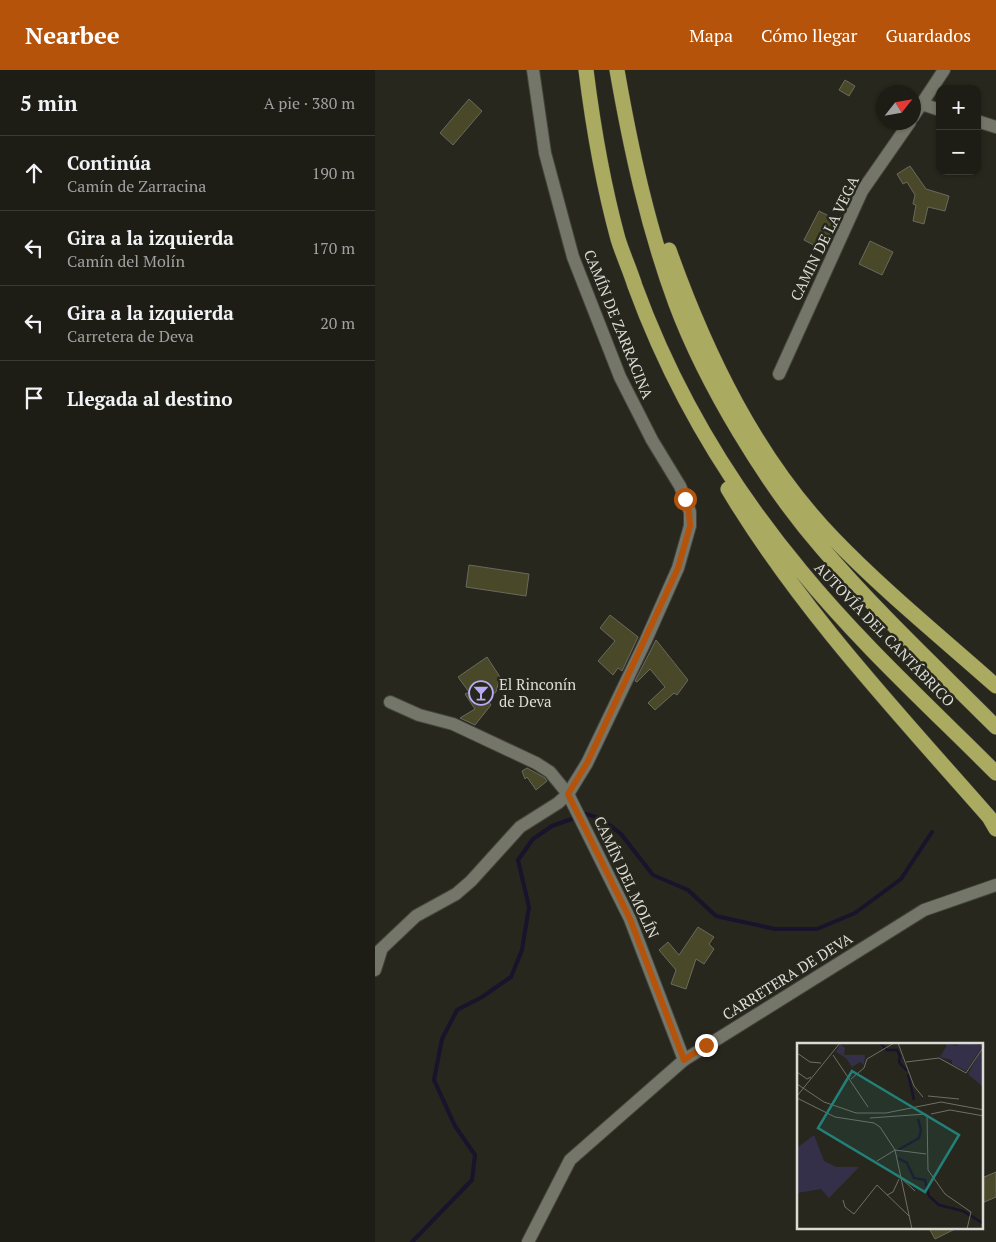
<!DOCTYPE html>
<html lang="es">
<head>
<meta charset="utf-8">
<style>
  body { margin:0; font-family:"PT Serif",serif; background:#25261f; color:#f1f3f6 }
  .controls { position:absolute; right:15px; top:15px; display:grid; overflow:hidden; border-radius:10px; box-shadow:0 1px 4px #0004 }
  .controls button { width:45px; height:45px; display:grid; place-items:center; padding:0; border:0; border-bottom:1px solid #3b3b35; background:#1d1d16; color:#f1f3f6; font:25px sans-serif }
  .compass { position:absolute; left:501px; top:15px; width:45px; height:45px; border-radius:50%; background:#1d1d16; box-shadow:0 1px 4px #0004; rotate:59deg }
  .stop { position:absolute; width:15px; height:15px; margin:-11px; border:4px solid #b45309; border-radius:50%; background:#fff }
  .stop.end { background:#b45309; border-color:#fff; box-shadow:0 1px 5px #0008 }
  .list { margin:0; padding:0; list-style:none }
  h2 { display:flex; justify-content:space-between; align-items:center; height:65px; margin:0; padding:0 20px; font-size:21px }
  h2 small { font-size:16px; font-weight:400; color:#a0a2a1 }
  .list li { display:grid; grid-template-columns:32px 1fr auto; gap:15px; align-items:center; box-sizing:border-box; height:75px; padding:0 20px; border-top:1px solid #3b3b35 }
  .list b { display:block; font-size:19px; white-space:nowrap }
  .list p { margin:0; font-size:16px; white-space:nowrap; color:#a0a2a1 }
  .list em { font-size:16px; font-style:normal; color:#a0a2a1 }
  .icon { flex:none; width:28px; height:28px; fill:none; stroke:currentColor; stroke-width:2; stroke-linecap:round; stroke-linejoin:round }
  .map { position:relative; flex:none; width:621px; height:1172px; overflow:hidden }
  header { display:flex; align-items:center; gap:30px; box-sizing:border-box; height:70px; padding:0 25px; background:#b45309; color:#fff }
  header strong { font-size:24px }
  nav { display:flex; gap:28px; margin-inline-start:auto; font-size:18px }
  main { display:flex }
  aside { flex:1; background:#1d1d16 }
  .map>svg:first-child { display:block }
  .lines { fill:none; stroke-linecap:round; stroke-linejoin:round }
  .stream { stroke:#19132b; stroke-width:4 }
  .building { fill:#49492a; stroke:#69695e }
  .minor-casing { stroke:#45453d; stroke-width:14 }
  .tertiary-casing { stroke:#45453d; stroke-width:14 }
  .motorway-casing { stroke:#45453d; stroke-width:16 }
  .minor { stroke:#75766a; stroke-width:12 }
  .tertiary { stroke:#75766a; stroke-width:12 }
  .motorway { stroke:#aaaa60; stroke-width:15 }
  .route { stroke:#b45309; stroke-width:6 }
  .labels { text-anchor:middle; dominant-baseline:central; stroke-width:5; stroke-linejoin:round; paint-order:stroke }
  .street-label { font-size:15px; fill:#dbdcd5; stroke:#27271d }
  .poi-label { font-size:15px; fill:#dbdcd5; stroke:#27271d; text-anchor:start }
  .inset-river { fill:none; stroke:#19132b; stroke-width:2.5 }
  .inset-road { fill:none; stroke:#6f6f67; stroke-width:1 }
  .view { fill:#238078; fill-opacity:0.15; stroke:#238078; stroke-width:2.5 }
  .inset-edge { fill:none; stroke:#dbdcd5; stroke-width:2.5 }
</style>
</head>
<body>
<header>
<strong>Nearbee</strong>
<nav><a>Mapa</a><a>Cómo llegar</a><a>Guardados</a></nav>
</header>
<main>
<aside>
<h2>5 min<small>A pie · 380 m</small></h2>
<ul class="list">
<li><svg class="icon" aria-label="ahead" viewBox="0 0 24 24"><path d="M12 20V5M6 11l6-6 6 6"/></svg><div><b>Continúa</b><p>Camín de Zarracina</p></div><em>190 m</em></li>
<li><svg class="icon" aria-label="left" viewBox="0 0 24 24"><path d="M17 20v-9H6M10 6l-5 5 5 5"/></svg><div><b>Gira a la izquierda</b><p>Camín del Molín</p></div><em>170 m</em></li>
<li><svg class="icon" aria-label="left" viewBox="0 0 24 24"><path d="M17 20v-9H6M10 6l-5 5 5 5"/></svg><div><b>Gira a la izquierda</b><p>Carretera de Deva</p></div><em>20 m</em></li>
<li><svg class="icon" aria-label="arrive" viewBox="0 0 24 24"><path d="M6 21V4h12l-3 4 3 4H6"/></svg><div><b>Llegada al destino</b></div></li>
</ul>
</aside>
<div class="map">
<svg width="621" height="1172" viewBox="0 0 621 1172">
  <rect width="100%" height="100%" fill="#27271d"/>
  <g class="lines">
    <path class="stream" d="M37,1172L97,1110L100,1085L80,1056L59,1010L67,969L82,940L107,927L136,907L147,880L154,837L143,790L158,769L177,756L211,744L227,749L246,764L278,805L313,820L341,846L400,859H442L480,843L526,809L557,762"/>
  </g>
  <path class="building" d="M470,10L480,16L474,26L464,20Z
    M94,29L107,41L78,75L65,63Z
    M535,96L551,119L574,126L570,141L553,137L549,154L538,151L541,135L538,134L540,125L532,112L528,114L522,104Z
    M444,141L464,151L448,180L429,170Z
    M495,171L518,182L507,205L484,194Z
    M94,495L154,504L151,526L91,517Z
    M235,545L263,567L247,601L243,598L238,605L223,591L240,571L225,558Z
    M281,570L313,610L302,625L299,623L280,640L273,633L290,617L275,599L262,612L260,611Z
    M112,587L125,607L121,622L112,629L116,635L100,655L85,648L100,639L90,624L94,622L83,607Z
    M152,698L170,708L172,711L161,720L152,707L150,709L147,701Z
    M323,857L339,867L334,874L339,879L329,894L321,889L311,919L296,914L301,900L284,880L293,872L304,885Z
    M621,1102V1127L607,1133V1108Z
    M554,1158H582L560,1169Z"/>
  <g class="lines">
    <g class="minor-casing">
      <path id="minor" d="M547,34L565,40
        M538,47L569,0
        M602,51L621,57
        M404,304L487,121L535,52
        M15,632L44,645L78,654L161,693L175,702L193,724L255,849L309,990
        M0,885L41,846L81,824L96,811L145,757L183,733L193,724L212,693L271,570L303,498L315,456V442L305,416L277,370L245,307L198,187L170,83L158,0
        M0,900L6,881"/>
    </g>
    <g class="tertiary-casing">
      <path id="tertiary" d="M153,1172L195,1090L309,990L549,840L621,815"/>
    </g>
    <g class="motorway-casing">
      <path id="motorway" d="M211,0C218,56 228,114 243,169C248,185 255,200 260,216C298,320 355,416 426,501C485,573 555,637 621,703
        M242,0C256,80 273,158 301,234C331,314 391,414 447,478C501,541 562,598 621,657
        M294,180C331,284 381,388 458,468C508,520 567,568 621,616
        M353,419C425,539 522,642 614,747L621,759"/>
    </g>
    <use href="#minor" class="minor"/>
    <use href="#tertiary" class="tertiary"/>
    <use href="#motorway" class="motorway"/>
  </g>
  <g class="lines">
    <path class="route" d="M310,429L314,442L315,456L303,498L212,693L193,724L255,849L309,990L331,975"/>
  </g>
  <defs>
    <g id="bar-ring" transform="scale(1.25)"><circle r="9.5" fill="#27271d" stroke="#bbaaf6" stroke-width="1.5"/><path d="M-6-5H6L.8 .8V4.5H3.5V6h-7V4.5H-.8V.8Z" fill="#bbaaf6"/></g>
  </defs>
  <g fill-rule="evenodd">
    <use href="#bar-ring" x="106" y="623"/>
  </g>
  <g class="labels">
    <g class="street-label">
      <text transform="translate(449 168) rotate(-64)">CAMIN DE LA VEGA</text>
      <text transform="translate(244 254) rotate(68)">CAMÍN DE ZARRACINA</text>
      <text transform="translate(510 564) rotate(46)">AUTOVÍA DEL CANTÁBRICO</text>
      <text transform="translate(252 807) rotate(65)">CAMÍN DEL MOLÍN</text>
      <text transform="translate(412 906) rotate(-32)">CARRETERA DE DEVA</text>
    </g>
    <g class="poi-label">
      <text x="124" y="614">El Rinconín<tspan x="124" dy="17">de Deva</tspan></text>
    </g>
  </g>
  <g transform="translate(422 973)">
    <rect width="186" height="186" fill="#27271d"/>
    <path d="M146,0L160,3L162,0L186,2L169,28L155,21V17L143,14L150,2ZM43,1L48,5L47,12H68L67,22L63,19L55,24L49,15L39,9ZM186,4V44L171,31ZM17,92L27,118L39,124H62L32,155L24,146L0,150V105Z" fill="#353049"/>
    <path class="inset-river" d="M83,0L90,7H100L103,13L102,19L110,28M111,31L117,57M101,107L122,95L124,87L121,76M101,115L110,120L117,135L128,137L132,153L142,162L166,168L187,181"/>
    <path class="inset-road" d="M101,0L117,43L126,54M0,10L13,19L24,20M36,12L71,64M109,19L142,15L169,30L187,3M0,29L10,36L14,34M54,36L67,25L70,16L97,0M0,41L27,59L59,70H89L144,59L187,67M0,53L43,0M131,53L162,56M0,55L38,74L77,80L83,84L98,107L115,186M134,71L153,67L187,73M130,72L131,127L148,151L174,169L170,186M73,75L129,71M80,118L98,107L129,111M102,133L118,148M90,152L96,149L102,136M46,157L48,164L57,171L80,142L112,173"/>
    <path class="view" d="M55,28L162,92L128,149L21,85Z"/>
    <rect width="186" height="186" class="inset-edge"/>
  </g>
</svg>
<div class="controls">
<button>+</button>
<button>−</button>
</div>
<svg class="compass" viewBox="-18 -18 36 36"><path d="M0-13l5 13h-10z" fill="#e53935"/><path d="M0 13l5-13h-10z" fill="#a0a2a1"/></svg>
<div class="stop" style="left:310px;top:429px"></div>
<div class="stop end" style="left:331px;top:975px"></div>
</div>
</main>
</body>
</html>
